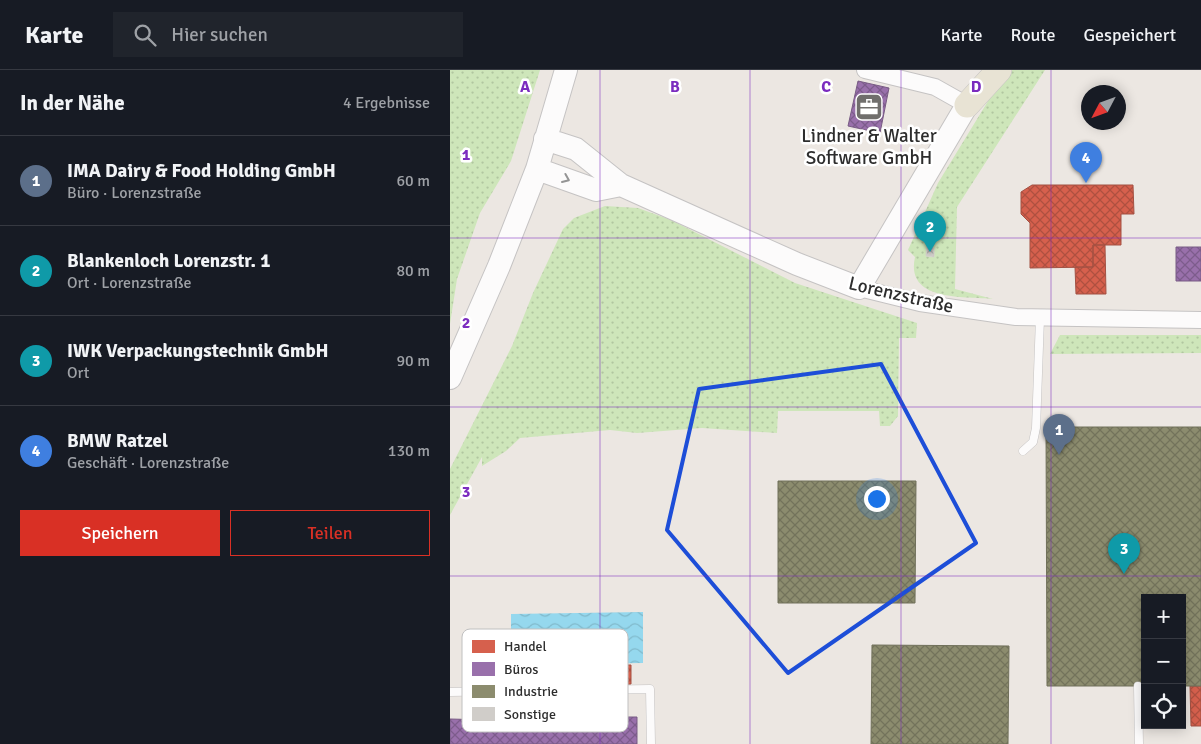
<!DOCTYPE html>
<html lang="de">
<head>
<meta charset="utf-8">
<style>
  body { margin:0; font-family:Signika,sans-serif; background:#20242c; color:#f1f3f6 }
  .controls { position:absolute; right:15px; bottom:15px; display:grid; overflow:hidden; border-radius:0px; box-shadow:0 2px 12px #0003 }
  .controls button { width:45px; height:45px; display:grid; place-items:center; padding:0; border:0; border-bottom:1px solid #363941; background:#171b24; color:#f1f3f6; font:25px sans-serif }
  .compass { position:absolute; left:631px; top:15px; width:45px; height:45px; border-radius:50%; background:#171b24; box-shadow:0 2px 12px #0003; rotate:229deg }
  .you { position:absolute; left:426px; top:428px; width:18px; height:18px; margin:-12px; border:4px solid #fff; border-radius:50%; background:#1a73e8; box-shadow:0 0 0 8px #1a73e833 }
  .badge { display:grid; place-items:center; width:32px; height:32px; border-radius:50%; background:#d93025; color:#fff; font-size:16px; font-weight:700 }
  .pin { position:absolute; translate:-50% -41px; filter:drop-shadow(0 1px 2px #0008) }
  .pin::after { content:''; position:absolute; top:26px; width:18px; height:15px; background:inherit; clip-path:polygon(0 0,100% 0,50% 100%) }
  .list { margin:0; padding:0; list-style:none }
  h2 { display:flex; justify-content:space-between; align-items:center; height:65px; margin:0; padding:0 20px; font-size:21px }
  h2 small { font-size:16px; font-weight:400; color:#9ea1a6 }
  .list li { display:grid; grid-template-columns:32px 1fr auto; gap:15px; align-items:center; box-sizing:border-box; height:90px; padding:0 20px; border-top:1px solid #363941 }
  .list b { display:block; font-size:19px; white-space:nowrap }
  .list p { margin:0; font-size:16px; white-space:nowrap; color:#9ea1a6 }
  .list em { font-size:16px; font-style:normal; color:#9ea1a6 }
  .actions { display:flex; gap:10px; padding:15px 20px }
  .actions a { flex:1; padding:11px 0; border:1px solid #d93025; border-radius:0px; text-align:center; font-size:18px; color:#d93025 }
  .actions .main { background:#d93025; color:#fff }
  .icon { flex:none; width:28px; height:28px; fill:none; stroke:currentColor; stroke-width:2; stroke-linecap:round; stroke-linejoin:round }
  .map { position:relative; flex:none; width:751px; height:674px; overflow:hidden }
  header { display:flex; align-items:center; gap:30px; box-sizing:border-box; height:70px; padding:0 25px; background:#171b24; border-bottom:1px solid #363941 }
  header strong { font-size:24px }
  nav { display:flex; gap:28px; margin-inline-start:auto; font-size:18px }
  .search { width:350px; height:45px; background:#20242c; display:flex; align-items:center; gap:12px; box-sizing:border-box; padding:0 18px; border-radius:0px; color:#9ea1a6; font-size:19px }
  main { display:flex }
  aside { flex:1; background:#171b24 }
  .map>svg:first-child { display:block }
  .green { fill:url(#green-dots) }
  .water { fill:url(#water-waves) }
  .shops { fill:url(#shops-cross-hatch); stroke:#a35143 }
  .offices { fill:url(#offices-cross-hatch); stroke:#795c85 }
  .industry { fill:url(#industry-cross-hatch); stroke:#70705a }
  .building { fill:url(#building-cross-hatch); stroke:#d6d3ce }
  .lines { fill:none; stroke-linecap:round; stroke-linejoin:round }
  .lane-casing { stroke:#c5c3c3; stroke-width:9 }
  .street-casing { stroke:#c5c3c3; stroke-width:18 }
  .secondary-casing { stroke:#c5c3c3; stroke-width:24 }
  .primary-casing { stroke:#c6c4c3; stroke-width:26 }
  .lane { stroke:#fcfbfb; stroke-width:8 }
  .street { stroke:#fcfbfb; stroke-width:16 }
  .secondary { stroke:#fcfbfb; stroke-width:22 }
  .primary { stroke:#e8e3d4; stroke-width:25 }
  .oneway { stroke:#949494 }
  .marked { fill:none; stroke:#1d4ed8; stroke-width:4; stroke-linejoin:round }
  .grid { fill:none; stroke:#7b2cbf; stroke-width:1; stroke-opacity:0.55 }
  .labels { text-anchor:middle; dominant-baseline:central; stroke-width:5; stroke-linejoin:round; paint-order:stroke }
  .poi-label { font-size:19px; fill:#2d2d2d; stroke:#fff }
  .street-label { font-size:19px; fill:#2d2d2d; stroke:#fff }
  .key { fill:#fff; stroke:#c0c0c0; stroke-width:1 }
  .key-label { font-size:14px; fill:#2d2d2d }
  .grid-label { font-size:16px; text-anchor:middle; font-weight:bold; fill:#7b2cbf; stroke:#fff; stroke-width:5; stroke-linejoin:round; paint-order:stroke }
</style>
</head>
<body>
<header>
<strong>Karte</strong>
<div class="search"><svg class="icon" aria-label="search" viewBox="0 0 24 24"><circle cx="10" cy="10" r="6"/><path d="M15 15l6 6"/></svg>Hier suchen</div>
<nav><a>Karte</a><a>Route</a><a>Gespeichert</a></nav>
</header>
<main>
<aside>
<h2>In der Nähe<small>4 Ergebnisse</small></h2>
<ul class="list">
<li><span class="badge" style="background:#5c6f8a">1</span><div><b>IMA Dairy &amp; Food Holding GmbH</b><p>Büro · Lorenzstraße</p></div><em>60 m</em></li>
<li><span class="badge" style="background:#0f9aa8">2</span><div><b>Blankenloch Lorenzstr. 1</b><p>Ort · Lorenzstraße</p></div><em>80 m</em></li>
<li><span class="badge" style="background:#0f9aa8">3</span><div><b>IWK Verpackungstechnik GmbH</b><p>Ort</p></div><em>90 m</em></li>
<li><span class="badge" style="background:#3f7fe0">4</span><div><b>BMW Ratzel</b><p>Geschäft · Lorenzstraße</p></div><em>130 m</em></li>
</ul>
<div class="actions"><a class="main">Speichern</a><a>Teilen</a></div>
</aside>
<div class="map">
<svg width="751" height="674" viewBox="0 0 751 674">
  <defs>
    <pattern id="green-dots" width="8" height="8" patternUnits="userSpaceOnUse" patternTransform="scale(1.25)"><rect width="8" height="8" fill="#cee6ba"/><path d="M2 2h.1M6 6h.1" fill="none" stroke="#b1c6a0" stroke-width="1.8" stroke-linecap="round"/></pattern>
    <pattern id="water-waves" width="16" height="10" patternUnits="userSpaceOnUse" patternTransform="scale(1.25)"><rect width="16" height="10" fill="#95d8ee"/><path d="M0 5q4-4 8 0t8 0" fill="none" stroke="#81bacc"/></pattern>
    <pattern id="shops-cross-hatch" width="8" height="8" patternUnits="userSpaceOnUse" patternTransform="scale(1.25)"><rect width="8" height="8" fill="#d6604d"/><path d="M0 0l8 8M0 8l8-8" fill="none" stroke="#ae5040"/></pattern>
    <pattern id="offices-cross-hatch" width="8" height="8" patternUnits="userSpaceOnUse" patternTransform="scale(1.25)"><rect width="8" height="8" fill="#9970ab"/><path d="M0 0l8 8M0 8l8-8" fill="none" stroke="#7d5c8c"/></pattern>
    <pattern id="industry-cross-hatch" width="8" height="8" patternUnits="userSpaceOnUse" patternTransform="scale(1.25)"><rect width="8" height="8" fill="#8c8c6e"/><path d="M0 0l8 8M0 8l8-8" fill="none" stroke="#73735b"/></pattern>
    <pattern id="building-cross-hatch" width="8" height="8" patternUnits="userSpaceOnUse" patternTransform="scale(1.25)"><rect width="8" height="8" fill="#d0cdc9"/><path d="M0 0l8 8M0 8l8-8" fill="none" stroke="#b3b0ad"/></pattern>
  </defs>
  <rect width="100%" height="100%" fill="#ece7e2"/>
  <path class="green" d="M0,0H90L61,91L30,143L7,209L0,254Z
    M557,0H595L507,137L505,219L543,229C514,226 455,232 465,187L458,180L488,113Z
    M155,136L188,138L221,150L345,213L467,253L466,268H449L448,346L440,356H430L429,341H328L327,363L252,358L187,363L160,360L70,368L56,381L32,396V387L0,445V399L62,276L83,223L113,159L124,148Z
    M610,265H751V283L600,284Z"/>
  <path class="water" d="M193,542V593L61,595V544Z"/>
  <path class="shops" d="M582,115H683L684,144H671V175H643V197L580,198V153L571,144V122Z
    M643,175H655L656,224H626L625,197H643Z
    M162,595H181V614L162,615Z
    M740,616H751V656H741Z"/>
  <path class="offices" d="M408,11L439,18L430,63L398,56Z
    M726,177H751V211H726Z
    M167,626V647H187V674H0V649L80,651L81,627Z"/>
  <path class="industry" d="M596,357H751V616H732V528H695V616H597Z
    M328,411H466L465,533H328Z
    M422,575L559,576L558,674H421Z"/>
  <path class="building" d="M477,177L484,178V187L476,186Z"/>
  <g class="lines">
    <g class="lane-casing">
      <path id="lane" d="M573,381L583,372L586,358L590,248
        M688,616L689,674
        M0,622L200,619L201,674"/>
    </g>
    <g class="street-casing">
      <path id="street" d="M415,0L485,17L517,35
        M409,218L470,233L566,247L751,250"/>
    </g>
    <g class="secondary-casing">
      <path id="secondary" d="M95,69L126,79L171,115L347,194L409,218L517,35
        M87,99L146,120L171,115
        M0,308L49,196L87,99L116,0"/>
    </g>
    <g class="primary-casing">
      <path id="primary" d="M517,35L549,0"/>
    </g>
    <use href="#lane" class="lane"/>
    <use href="#street" class="street"/>
    <use href="#secondary" class="secondary"/>
    <use href="#primary" class="primary"/>
  </g>
  <defs><path id="oneway-chevron" d="M-2-3.5L2.5 0L-2 3.5" fill="none" stroke-width="1.6" stroke-linecap="round" stroke-linejoin="round" transform="scale(1.25)"/></defs>
  <use class="oneway" href="#oneway-chevron" transform="translate(116 109) rotate(23)"/>
  <path class="marked" d="M431,294L526,473L338,603L217,460L249,319Z"/>
  <path class="grid" d="M150,0V674M300,0V674M451,0V674M601,0V674M0,168H751M0,337H751M0,506H751"/>
  <defs>
    <g id="office-square" transform="scale(1.4375)"><rect x="-9" y="-9" width="18" height="18" rx="4" fill="#706e6c" stroke="#fff"/><path d="M-6-3h4V-5.5h4V-3h4V5H-6ZM-1-4.5V-3h2v-1.5ZM-6 0V1H6V0Z" fill="#fff"/></g>
  </defs>
  <g fill-rule="evenodd">
    <use href="#office-square" x="419" y="37"/>
  </g>
  <g class="labels">
    <g class="poi-label">
      <text x="419" y="66">Lindner &amp; Walter<tspan x="419" dy="22">Software GmbH</tspan></text>
    </g>
    <g class="street-label">
      <text transform="translate(451 225) rotate(13)">Lorenzstraße</text>
    </g>
  </g>
  <rect x="12" y="559" width="166" height="103" rx="8" class="key"/>
  <rect x="22" y="570" width="23" height="13" fill="#d6604d"/>
  <rect x="22" y="592" width="23" height="14" fill="#9970ab"/>
  <rect x="22" y="615" width="23" height="13" fill="#8c8c6e"/>
  <rect x="22" y="637" width="23" height="14" fill="#d0cdc9"/>
  <g class="key-label">
    <text x="54" y="581">Handel</text>
    <text x="54" y="604">Büros</text>
    <text x="54" y="626">Industrie</text>
    <text x="54" y="649">Sonstige</text>
  </g>
  <g class="grid-label">
    <text x="75" y="22">A</text>
    <text x="225" y="22">B</text>
    <text x="376" y="22">C</text>
    <text x="526" y="22">D</text>
    <text x="16" y="90">1</text>
    <text x="16" y="258">2</text>
    <text x="16" y="427">3</text>
  </g>
</svg>
<div class="controls">
<button>+</button>
<button>−</button>
<button><svg class="icon" aria-label="locate" viewBox="0 0 24 24"><circle cx="12" cy="12" r="6"/><path d="M12 2v4M12 18v4M2 12h4M18 12h4"/></svg></button>
</div>
<svg class="compass" viewBox="-18 -18 36 36"><path d="M0-13l5 13h-10z" fill="#e53935"/><path d="M0 13l5-13h-10z" fill="#9ea1a6"/></svg>
<div class="you"></div>
<div class="pin badge" style="left:609px;top:385px;background:#5c6f8a">1</div>
<div class="pin badge" style="left:480px;top:182px;background:#0f9aa8">2</div>
<div class="pin badge" style="left:674px;top:504px;background:#0f9aa8">3</div>
<div class="pin badge" style="left:636px;top:113px;background:#3f7fe0">4</div>
</div>
</main>
</body>
</html>
